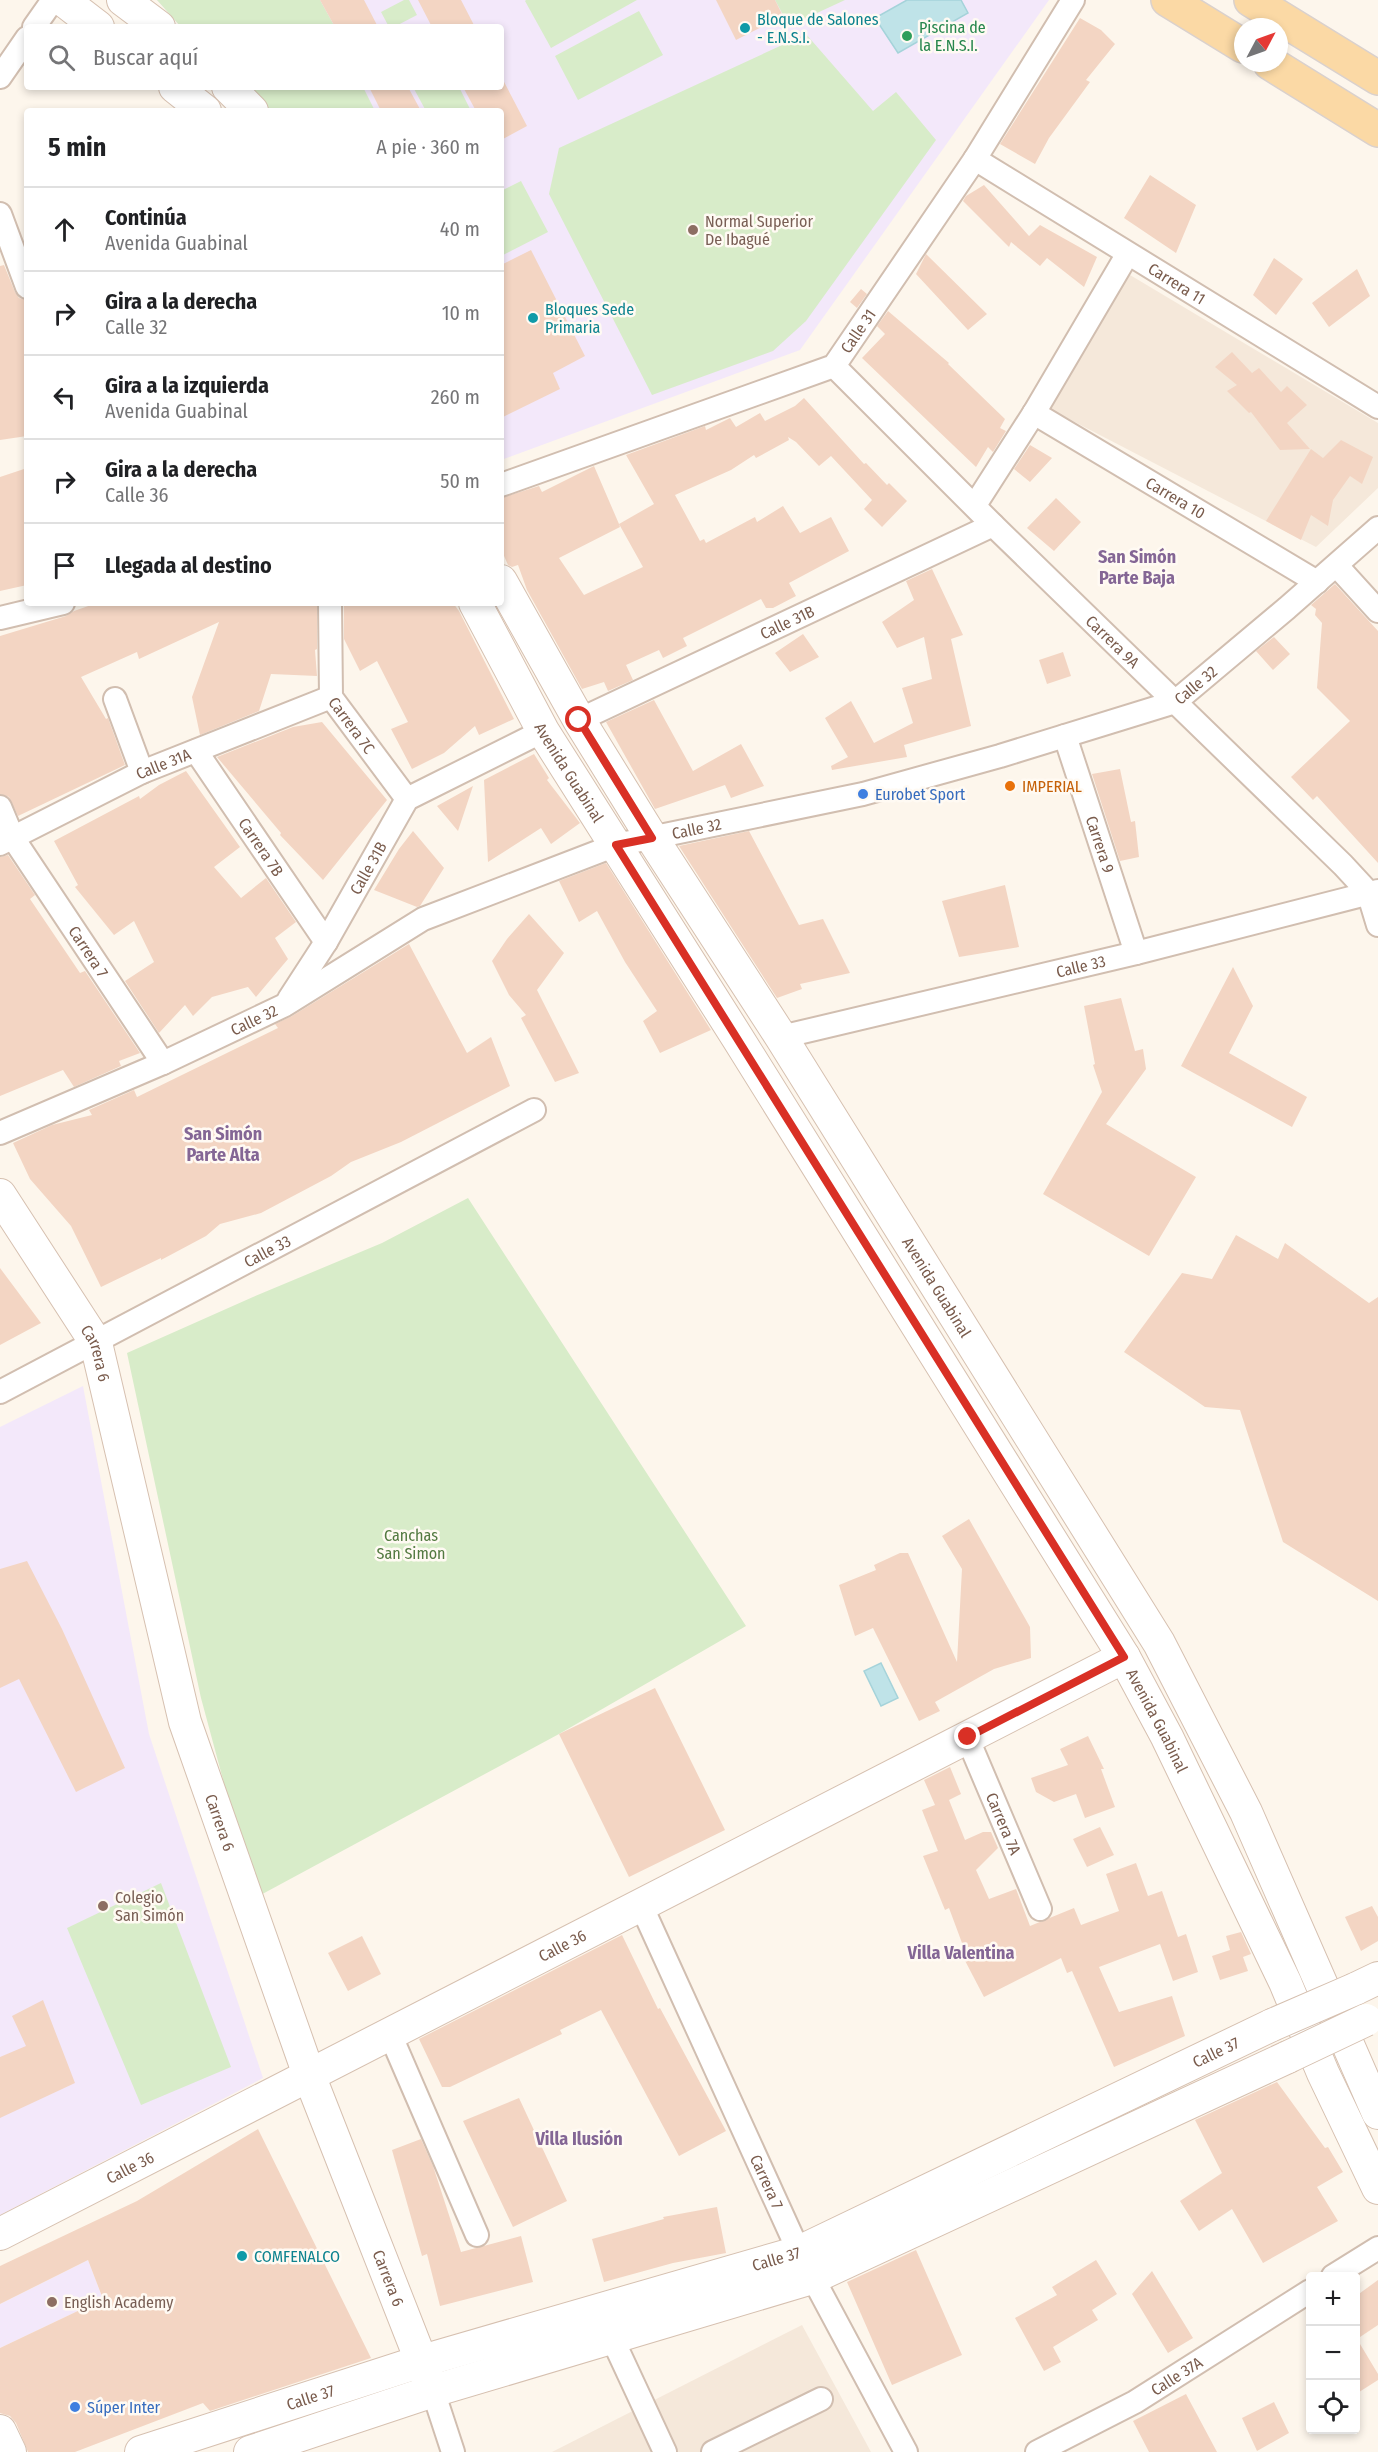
<!DOCTYPE html>
<html lang="es">
<head>
<meta charset="utf-8">
<style>
  body { margin:0; font-family:"Fira Sans Condensed",sans-serif; background:#f6f6f6; color:#202124 }
  .controls { position:absolute; right:18px; bottom:18px; display:grid; overflow:hidden; border-radius:6px; box-shadow:0 3px 9px #0003 }
  .controls button { width:54px; height:54px; display:grid; place-items:center; padding:0; border:0; border-bottom:2px solid #e0e0e0; background:#fff; color:#202124; font:30px sans-serif }
  .compass { position:absolute; left:1234px; top:18px; width:54px; height:54px; border-radius:50%; background:#fff; box-shadow:0 3px 9px #0003; rotate:49deg }
  .stop { position:absolute; width:18px; height:18px; margin:-14px; border:4px solid #d93025; border-radius:50%; background:#fff }
  .stop.end { background:#d93025; border-color:#fff; box-shadow:0 2px 6px #0008 }
  .list { margin:0; padding:0; list-style:none }
  h2 { display:flex; justify-content:space-between; align-items:center; height:78px; margin:0; padding:0 24px; font-size:26px }
  h2 small { font-size:20px; font-weight:400; color:#757577 }
  .list li { display:grid; grid-template-columns:39px 1fr auto; gap:18px; align-items:center; box-sizing:border-box; height:84px; padding:0 24px; border-top:2px solid #e0e0e0 }
  .list b { display:block; font-size:22px; white-space:nowrap }
  .list p { margin:0; font-size:20px; white-space:nowrap; color:#757577 }
  .list em { font-size:20px; font-style:normal; color:#757577 }
  .icon { flex:none; width:33px; height:33px; fill:none; stroke:currentColor; stroke-width:2; stroke-linecap:round; stroke-linejoin:round }
  .map { position:relative; flex:none; width:1378px; height:2452px; overflow:hidden }
  .search { position:absolute; background:#fff; box-shadow:0 3px 9px #0003; left:24px; top:24px; width:480px; height:66px; display:flex; align-items:center; gap:15px; box-sizing:border-box; padding:0 21px; border-radius:6px; color:#757577; font-size:22px }
  .panel { position:absolute; background:#fff; box-shadow:0 3px 9px #0003; left:24px; top:108px; width:480px; height:498px; border-radius:6px }
  .map>svg:first-child { display:block }
  .residential { fill:#f5e8da }
  .education { fill:#f3e8fa }
  .green { fill:#d8ecc9 }
  .water { fill:#bfe3e8; stroke:#a5d3da; stroke-width:1.5 }
  .building { fill:#f3d5c3; fill-rule:evenodd }
  .lines { fill:none; stroke-linecap:round; stroke-linejoin:round }
  .street-casing { stroke:#d1beb0; stroke-width:26 }
  .secondary-casing { stroke:#d6c0b0; stroke-width:34 }
  .primary-casing { stroke:#dad1cd; stroke-width:36 }
  .street { stroke:#fff; stroke-width:22 }
  .secondary { stroke:#fff; stroke-width:32 }
  .primary { stroke:#fbd9a5; stroke-width:33 }
  .secondary-bridge-casing { stroke:#d6c0b0; stroke-width:34; stroke-linecap:butt }
  .secondary-bridge { stroke:#fff; stroke-width:32 }
  .route { stroke:#d93025; stroke-width:8 }
  .culture-dot { fill:#0f9aa8; stroke:#fffaf3; stroke-width:2 }
  .leisure-dot { fill:#2e9e5b; stroke:#fffaf3; stroke-width:2 }
  .education-dot { fill:#8d6e63; stroke:#fffaf3; stroke-width:2 }
  .food-dot { fill:#e8710a; stroke:#fffaf3; stroke-width:2 }
  .shop-dot { fill:#3f7fe0; stroke:#fffaf3; stroke-width:2 }
  .labels { text-anchor:middle; dominant-baseline:central; stroke-width:5; stroke-linejoin:round; paint-order:stroke }
  .culture-label { font-size:16px; fill:#0d838f; stroke:#fffaf3; text-anchor:start }
  .leisure-label { font-size:16px; fill:#27864d; stroke:#fffaf3; text-anchor:start }
  .education-label { font-size:16px; fill:#785e54; stroke:#fffaf3; text-anchor:start }
  .street-label { font-size:16px; fill:#7a5c4d; stroke:#fffaf3 }
  .food-label { font-size:16px; fill:#c56008; stroke:#fffaf3; text-anchor:start }
  .shop-label { font-size:16px; fill:#366cbe; stroke:#fffaf3; text-anchor:start }
  .park-label { font-size:16px; fill:#537a41; stroke:#fffaf3 }
  .neighbourhood-label { font-size:18px; font-weight:bold; fill:#846695; stroke:#fffaf3 }
</style>
</head>
<body>
<div class="map">
<svg width="1378" height="2452" viewBox="0 0 1378 2452">
  <rect width="100%" height="100%" fill="#fdf6ec"/>
  <path class="residential" d="M1130,275L1378,423V488L1316,547L1042,405Z
    M802,2325L871,2452H552Z"/>
  <path class="education" d="M157,0H1049L800,350L501,460V111H257L235,87H501V27H181Z
    M83,1386L149,1734L263,2078L0,2215V1427Z
    M88,2260L103,2299L0,2348V2304Z"/>
  <path class="green" d="M157,0H320L335,27H181Z
    M404,0H409L417,15L394,27H389L381,12Z
    M637,0L551,48L525,1L526,0Z
    M775,0H845L789,26Z
    M639,11L663,55L578,100L555,56Z
    M806,34L873,111L896,92L936,140L806,321L773,351L652,395L549,194L559,148Z
    M235,87H363L375,111H257Z
    M413,87H459L471,111H426Z
    M521,181L548,232L501,256V191Z
    M468,1198L746,1626L559,1734L255,1898L201,1698L127,1353L253,1297L382,1243Z
    M161,1883L231,2067L141,2105L67,1928Z"/>
  <path class="water" d="M907,0H961L968,13L898,53L875,18Z
    M881,1663L898,1698L881,1706L864,1671Z"/>
  <path class="building" d="M320,0H364L378,27H335Z
    M418,0H461L475,27H432Z
    M716,0H775L783,16L736,40Z
    M1080,18L1101,30L1115,44L1086,80L1090,82L1049,138L1035,164L1000,144Z
    M501,76L527,126L501,140V111H476L463,87H501Z
    M369,87H408L421,111H381Z
    M1150,175L1196,205L1176,253L1124,218Z
    M984,185L1029,236L1040,225L1097,257L1084,287L1047,258L1040,266L1011,242L1009,247L963,201L966,196Z
    M531,250L585,356L553,373L560,389L501,418V265Z
    M926,254L987,314L968,330L916,274Z
    M1274,258L1303,279L1276,315L1253,295Z
    M4,265L15,292L19,298L27,300V436L0,440V266Z
    M1357,269L1370,296L1329,327L1312,303Z
    M861,289L867,294L857,308L850,302Z
    M888,311L949,363L948,364L1005,419L1000,428L1006,431L993,452L988,447L976,467L862,358L885,334L877,326Z
    M1232,352L1252,373L1259,368L1281,392L1287,386L1307,405L1287,423L1310,449L1280,450L1251,412L1249,413L1227,391L1237,385L1215,367Z
    M804,398L864,464L866,463L887,485L889,483L907,501L882,527L864,509L872,500L831,456L819,466L796,442L788,437L789,440L756,458L754,455L731,470L675,495L700,541L704,539L706,543L755,517L757,522L783,506L800,533L831,517L849,551L789,583L796,596L773,608H766L761,599L683,638L687,646L663,658L659,650L626,665L633,680L608,691L604,682L582,689L527,590L518,565L512,567L508,565L501,549V498L539,486L542,492L594,466L619,524L654,504L626,455L705,426L706,430L730,418L736,427L760,413L765,421L795,406ZM619,524L643,567L584,595L559,558L620,527Z
    M1341,440L1373,457L1362,484L1350,476L1333,500L1328,526L1311,515L1301,540L1266,521L1311,449L1323,458Z
    M1030,445L1052,458L1030,482L1014,469Z
    M27,468V585L0,591V477Z
    M1056,498L1081,522L1054,551L1027,528Z
    M932,569L963,635L951,639L971,726L904,745L907,757L832,770L831,766L848,757L825,718L851,701L874,743L913,723L902,688L932,679L924,637L897,648L882,622L914,600L906,581Z
    M1335,584L1378,631V863L1317,796L1313,800L1291,777L1350,721L1317,688L1322,623L1315,615L1316,609L1311,605Z
    M97,603H317V649L315,650L317,676L271,674L259,711L200,735L192,697L219,622L139,659L137,652L81,677L106,719L108,718L125,765L18,816L9,797L0,794V636L66,616L74,611Z
    M344,603H453L459,611L514,719L479,735L475,726L444,753L412,769L391,729L408,722L377,661L360,671L344,639Z
    M803,634L819,657L790,672L775,653Z
    M1274,637L1290,654L1273,670L1256,651Z
    M1063,652L1071,676L1047,684L1039,660Z
    M654,700L693,771L741,744L764,786L731,798L725,785L655,809L606,722Z
    M322,722L387,800L323,880L280,835L281,833L217,757L293,727Z
    M534,754L549,778L547,780L580,823L551,844L541,828L488,862L484,780Z
    M1120,769L1131,822L1135,821L1139,857L1120,861L1092,774Z
    M186,771L240,847L214,867L241,898L266,878L296,922L275,938L288,959L256,997L248,987L212,997L193,1016L185,1005L159,1033L125,981L154,962L134,921L114,935L75,887L78,885L54,841L139,796L140,799L159,785Z
    M473,786L458,831L437,806Z
    M413,831L444,868L420,906L417,907L374,890L399,849Z
    M749,831L799,925L823,919L850,973L800,984L802,989L777,998L679,846Z
    M8,855L35,895L30,899L80,973L85,971L140,1053L119,1061L121,1066L74,1087L63,1070L0,1096V857Z
    M606,863L711,1030L660,1053L643,1021L657,1011L625,962L597,911L579,922L559,881Z
    M1005,885L1019,947L959,957L942,901Z
    M529,914L564,953L537,990L579,1073L555,1082L521,1018L526,1015L509,995L492,961L507,939Z
    M409,944L467,1053L491,1037L510,1086L401,1142L351,1162L331,1176L261,1213L220,1224L206,1236L161,1260V1258L101,1287L71,1226L30,1179L13,1143L52,1125L92,1115L89,1110L134,1090L137,1097L278,1028L275,1024L292,1016Z
    M1233,967L1253,1006L1229,1053L1307,1097L1292,1127L1181,1066Z
    M1121,998L1135,1051L1143,1049L1146,1069L1106,1124L1196,1177L1149,1256L1043,1194L1102,1092L1093,1065L1095,1064L1084,1006Z
    M1236,1235L1278,1259L1285,1243L1369,1303L1378,1297V1601L1283,1542L1240,1410L1205,1407L1124,1352L1182,1273L1212,1279Z
    M0,1268L41,1323L0,1345Z
    M969,1519L1030,1627L1031,1658L994,1669L935,1702L940,1711L919,1721L873,1628L855,1636L839,1585L876,1570L874,1565L900,1553H908L957,1662L962,1569L942,1536Z
    M27,1561L62,1629L125,1768L76,1792L19,1679L0,1688V1569Z
    M655,1688L725,1830L629,1877L559,1734Z
    M1088,1736L1104,1769H1101L1115,1807L1085,1818L1076,1794L1054,1802L1036,1792L1031,1778L1068,1765L1060,1749Z
    M950,1767L961,1794L949,1800L965,1840L983,1832H991L998,1848L976,1870L989,1899L1016,1889L1030,1926L1074,1908L1081,1925L1119,1911L1106,1874L1136,1863L1148,1896L1162,1891L1178,1937L1186,1934L1198,1972L1173,1981L1160,1944L1099,1967L1119,2012L1172,1996L1185,2036L1114,2067L1072,1971L1067,1973L1061,1958L984,1997L961,1953L965,1951L949,1908L945,1910L923,1856L938,1851L922,1810L935,1805L924,1780Z
    M1100,1827L1114,1855L1087,1867L1073,1839Z
    M1372,1906L1378,1917V1941L1361,1951L1345,1917Z
    M1241,1932L1251,1954L1243,1957L1248,1971L1220,1980L1212,1956L1230,1950L1226,1936Z
    M622,1935L658,2009L660,2008L726,2131L679,2156L601,2010L560,2030L562,2034L450,2087H442L419,2039Z
    M362,1936L381,1974L348,1991L328,1953Z
    M43,2000L75,2083L0,2118V2057L26,2046L12,2016Z
    M1277,2082L1325,2148L1328,2147L1343,2172L1317,2187L1338,2221L1263,2263L1232,2209L1199,2231L1180,2201L1222,2173L1195,2120Z
    M519,2098L567,2201L513,2227L463,2121Z
    M258,2129L371,2358L210,2411L203,2403L75,2452H28L16,2423L10,2416L0,2413V2348L103,2299L88,2260L0,2304V2266L137,2201Z
    M421,2139L433,2166L461,2252L521,2236L533,2282L440,2306L427,2254L422,2256L392,2150Z
    M717,2207L726,2253L673,2263L604,2282L592,2239L664,2219L663,2217Z
    M916,2250L962,2355L892,2385L847,2282Z
    M1096,2260L1117,2294L1092,2310L1098,2320L1053,2347L1061,2362L1044,2371L1015,2318L1057,2295L1052,2287Z
    M1152,2271L1193,2338L1168,2353L1132,2294Z
    M1378,2280V2325L1357,2339L1378,2374V2380L1356,2394V2296Z
    M1186,2394L1217,2452H1149L1133,2421Z
    M1274,2402L1289,2433L1257,2451L1242,2418Z"/>
  <g class="lines">
    <g class="street-casing">
      <g id="street">
        <path d="M34,27L53,0"/>
        <path d="M0,77L27,38"/>
        <path id="s1" d="M975,159L1378,407"/>
        <path d="M0,214L27,287"/>
        <path id="s2" d="M834,366L993,525L1343,865L1368,892L1378,925"/>
        <path id="s3" d="M1034,413L1317,582"/>
        <path id="s4" d="M501,485L834,366L975,159L1073,0"/>
        <path d="M975,505L1034,413L1127,255"/>
        <path d="M1337,566L1378,611"/>
        <path id="s5" d="M330,603L331,697L407,799"/>
        <path d="M0,618L63,603"/>
        <path d="M115,699L142,772"/>
        <path id="s6" d="M579,720L993,525"/>
        <path id="s7" d="M1065,736L1136,953"/>
        <path id="s8" d="M196,751L326,942"/>
        <path id="s9" d="M0,807L13,838L163,1063"/>
        <path id="s10" d="M0,844L142,772L331,697"/>
        <path id="s11" d="M289,999L326,942L407,799L543,731"/>
        <path id="s12" d="M781,1037L1136,953L1378,891"/>
        <path id="s13" d="M0,1133L163,1063L285,1005L423,919L616,845L863,794L1000,756L1175,702L1287,608L1378,528"/>
        <path id="s14" d="M0,1392L534,1110"/>
        <path id="s15" d="M967,1737L1040,1909"/>
        <path id="s16" d="M641,1905L799,2252L906,2452"/>
        <path d="M390,2034L477,2235"/>
        <path d="M1333,2276L1378,2248"/>
        <path d="M612,2338L665,2452"/>
        <path d="M433,2391L453,2452"/>
        <path d="M713,2452L821,2399"/>
        <path id="s17" d="M1037,2452L1135,2402L1310,2291"/>
      </g>
    </g>
    <g class="secondary-casing">
      <g id="secondary">
        <path d="M63,0L98,27"/>
        <path d="M123,0L159,27"/>
        <path d="M175,87L205,111"/>
        <path d="M228,87L252,111"/>
        <path id="s18" d="M501,581L579,720L652,838L781,1037L1159,1643L1246,1812L1378,2113"/>
        <path id="s19" d="M475,603L543,731L737,1037L1124,1657L1167,1737L1285,1982L1323,2073L1378,2188"/>
        <path id="s20" d="M0,1195L96,1343L185,1722L309,2075L433,2391"/>
        <path d="M1355,1989L1378,1978"/>
        <path id="s21" d="M0,2234L1124,1657"/>
        <path d="M0,2431L10,2452"/>
        <path id="s22" d="M141,2452L422,2361L799,2252L1272,2025"/>
        <path d="M250,2452L433,2391L812,2278L1288,2057"/>
      </g>
    </g>
    <g class="primary-casing">
      <path id="primary" d="M1168,0L1243,46
        M1251,0L1378,78
        M1270,63L1378,130"/>
    </g>
    <use href="#street" class="street"/>
    <use href="#secondary" class="secondary"/>
    <use href="#primary" class="primary"/>
    <g class="secondary-bridge-casing">
      <path id="secondary-bridge" d="M1272,2025L1355,1989
        M1288,2057L1366,2020"/>
    </g>
    <use href="#secondary-bridge" class="secondary-bridge"/>
  </g>
  <g class="lines">
    <path class="route" d="M579,720L652,838L616,845L1124,1657L968,1737"/>
  </g>
  <g class="culture-dot">
    <circle cx="745" cy="28" r="6"/>
    <circle cx="533" cy="318" r="6"/>
    <circle cx="242" cy="2256" r="6"/>
  </g>
  <circle class="leisure-dot" cx="907" cy="36" r="6"/>
  <g class="education-dot">
    <circle cx="693" cy="230" r="6"/>
    <circle cx="103" cy="1906" r="6"/>
    <circle cx="52" cy="2302" r="6"/>
  </g>
  <circle class="food-dot" cx="1010" cy="786" r="6"/>
  <g class="shop-dot">
    <circle cx="863" cy="794" r="6"/>
    <circle cx="75" cy="2407" r="6"/>
  </g>
  <g class="labels">
    <g class="culture-label">
      <text x="757" y="19">Bloque de Salones<tspan x="757" dy="18">- E.N.S.I.</tspan></text>
      <text x="545" y="309">Bloques Sede<tspan x="545" dy="18">Primaria</tspan></text>
      <text x="254" y="2256">COMFENALCO</text>
    </g>
    <g class="leisure-label">
      <text x="919" y="27">Piscina de<tspan x="919" dy="18">la E.N.S.I.</tspan></text>
    </g>
    <g class="education-label">
      <text x="705" y="221">Normal Superior<tspan x="705" dy="18">De Ibagué</tspan></text>
      <text x="115" y="1897">Colegio<tspan x="115" dy="18">San Simón</tspan></text>
      <text x="64" y="2302">English Academy</text>
    </g>
    <g class="street-label">
      <text stroke="none"><textPath href="#s1" startOffset="237">Carrera 11</textPath></text>
      <text stroke="none"><textPath href="#s4" startOffset="396">Calle 31</textPath></text>
      <text stroke="none"><textPath href="#s3" startOffset="165">Carrera 10</textPath></text>
      <text stroke="none"><textPath href="#s6" startOffset="230">Calle 31B</textPath></text>
      <text stroke="none"><textPath href="#s2" startOffset="392">Carrera 9A</textPath></text>
      <text stroke="none"><textPath href="#s13" startOffset="1286">Calle 32</textPath></text>
      <text stroke="none"><textPath href="#s5" startOffset="129">Carrera 7C</textPath></text>
      <text stroke="none"><textPath href="#s10" startOffset="182">Calle 31A</textPath></text>
      <text stroke="none"><textPath href="#s19" startOffset="194">Avenida Guabinal</textPath></text>
      <text stroke="none"><textPath href="#s13" startOffset="764">Calle 32</textPath></text>
      <text stroke="none"><textPath href="#s7" startOffset="114">Carrera 9</textPath></text>
      <text stroke="none"><textPath href="#s8" startOffset="116">Carrera 7B</textPath></text>
      <text stroke="none"><textPath href="#s11" startOffset="153">Calle 31B</textPath></text>
      <text stroke="none"><textPath href="#s9" startOffset="170">Carrera 7</textPath></text>
      <text stroke="none"><textPath href="#s12" startOffset="308">Calle 33</textPath></text>
      <text stroke="none"><textPath href="#s13" startOffset="278">Calle 32</textPath></text>
      <text stroke="none"><textPath href="#s14" startOffset="302">Calle 33</textPath></text>
      <text stroke="none"><textPath href="#s18" startOffset="830">Avenida Guabinal</textPath></text>
      <text stroke="none"><textPath href="#s20" startOffset="186">Carrera 6</textPath></text>
      <text stroke="none"><textPath href="#s19" startOffset="1310">Avenida Guabinal</textPath></text>
      <text stroke="none"><textPath href="#s20" startOffset="672">Carrera 6</textPath></text>
      <text stroke="none"><textPath href="#s15" startOffset="94">Carrera 7A</textPath></text>
      <text stroke="none"><textPath href="#s21" startOffset="632">Calle 36</textPath></text>
      <text stroke="none"><textPath href="#s22" startOffset="1150">Calle 37</textPath></text>
      <text stroke="none"><textPath href="#s21" startOffset="146">Calle 36</textPath></text>
      <text stroke="none"><textPath href="#s16" startOffset="304">Carrera 7</textPath></text>
      <text stroke="none"><textPath href="#s22" startOffset="664">Calle 37</textPath></text>
      <text stroke="none"><textPath href="#s20" startOffset="1158">Carrera 6</textPath></text>
      <text stroke="none"><textPath href="#s17" startOffset="159">Calle 37A</textPath></text>
      <text stroke="none"><textPath href="#s22" startOffset="178">Calle 37</textPath></text>
    </g>
    <g class="food-label">
      <text x="1022" y="786">IMPERIAL</text>
    </g>
    <g class="shop-label">
      <text x="875" y="794">Eurobet Sport</text>
      <text x="87" y="2407">Súper Inter</text>
    </g>
    <g class="park-label">
      <text x="411" y="1535">Canchas<tspan x="411" dy="18">San Simon</tspan></text>
    </g>
    <g class="neighbourhood-label">
      <text x="1137" y="557">San Simón<tspan x="1137" dy="21">Parte Baja</tspan></text>
      <text x="223" y="1134">San Simón<tspan x="223" dy="21">Parte Alta</tspan></text>
      <text x="961" y="1953">Villa Valentina</text>
      <text x="579" y="2139">Villa Ilusión</text>
    </g>
  </g>
</svg>
<div class="controls">
<button>+</button>
<button>−</button>
<button><svg class="icon" aria-label="locate" viewBox="0 0 24 24"><circle cx="12" cy="12" r="6"/><path d="M12 2v4M12 18v4M2 12h4M18 12h4"/></svg></button>
</div>
<svg class="compass" viewBox="-18 -18 36 36"><path d="M0-13l5 13h-10z" fill="#e53935"/><path d="M0 13l5-13h-10z" fill="#757577"/></svg>
<div class="stop" style="left:579px;top:720px"></div>
<div class="stop end" style="left:968px;top:1737px"></div>
<div class="search"><svg class="icon" aria-label="search" viewBox="0 0 24 24"><circle cx="10" cy="10" r="6"/><path d="M15 15l6 6"/></svg>Buscar aquí</div>
<section class="panel">
<h2>5 min<small>A pie · 360 m</small></h2>
<ul class="list">
<li><svg class="icon" aria-label="ahead" viewBox="0 0 24 24"><path d="M12 20V5M6 11l6-6 6 6"/></svg><div><b>Continúa</b><p>Avenida Guabinal</p></div><em>40 m</em></li>
<li><svg class="icon" aria-label="right" viewBox="0 0 24 24"><path d="M7 20v-9h11M14 6l5 5-5 5"/></svg><div><b>Gira a la derecha</b><p>Calle 32</p></div><em>10 m</em></li>
<li><svg class="icon" aria-label="left" viewBox="0 0 24 24"><path d="M17 20v-9H6M10 6l-5 5 5 5"/></svg><div><b>Gira a la izquierda</b><p>Avenida Guabinal</p></div><em>260 m</em></li>
<li><svg class="icon" aria-label="right" viewBox="0 0 24 24"><path d="M7 20v-9h11M14 6l5 5-5 5"/></svg><div><b>Gira a la derecha</b><p>Calle 36</p></div><em>50 m</em></li>
<li><svg class="icon" aria-label="arrive" viewBox="0 0 24 24"><path d="M6 21V4h12l-3 4 3 4H6"/></svg><div><b>Llegada al destino</b></div></li>
</ul>
</section>
</div>
</body>
</html>
